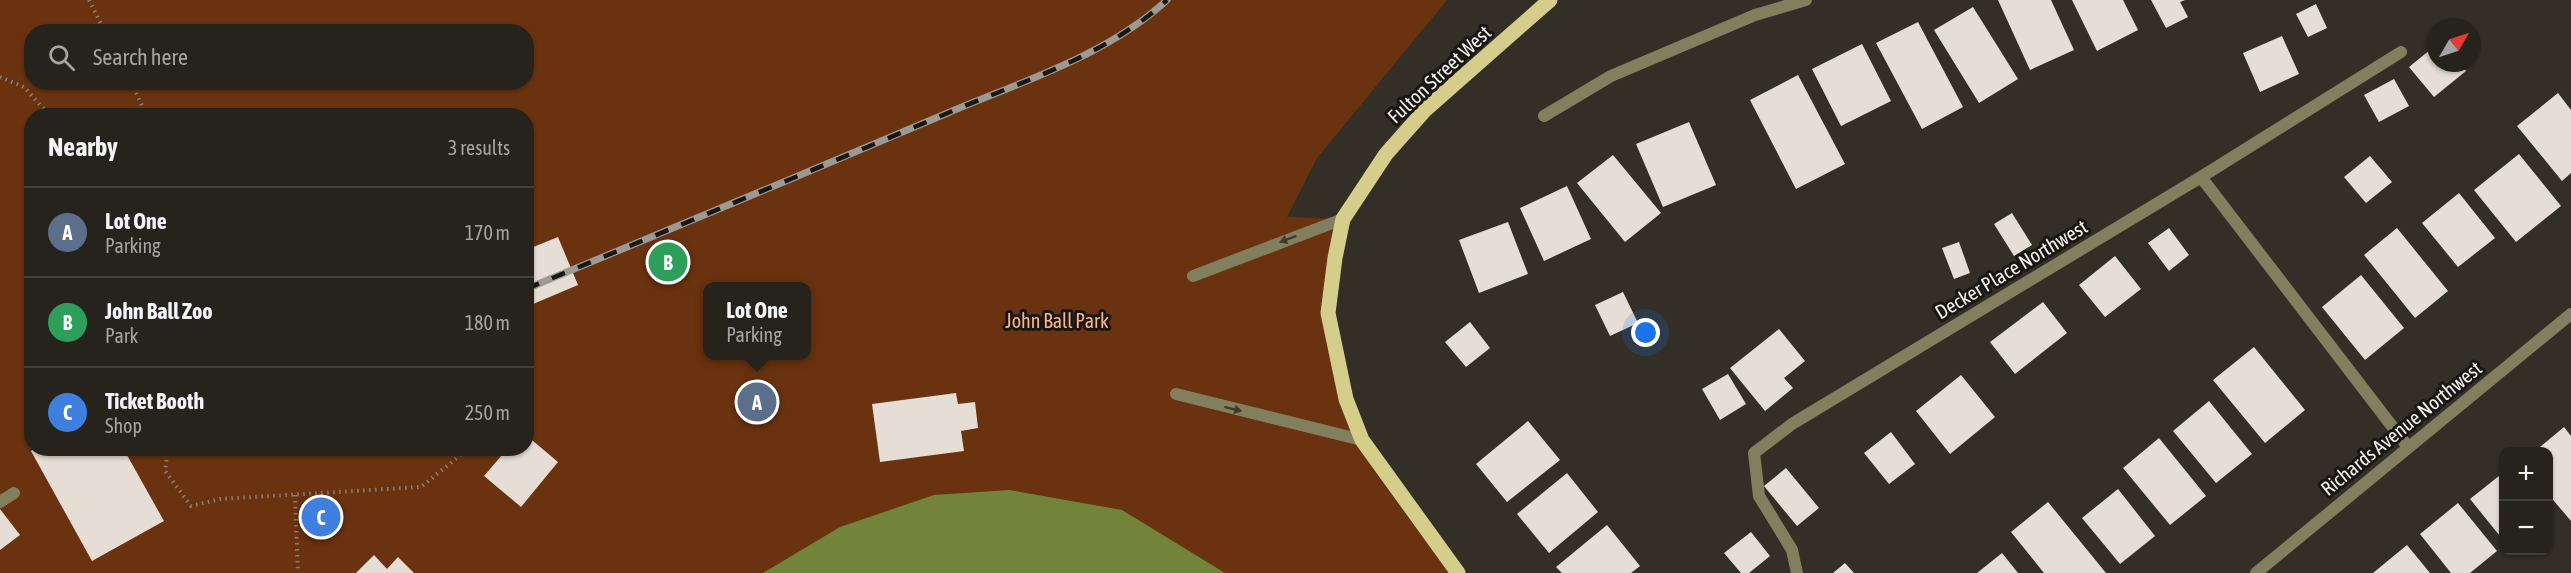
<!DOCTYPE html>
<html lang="en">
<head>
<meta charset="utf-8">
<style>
  body { margin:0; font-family:"Asap Condensed",sans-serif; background:#322f2a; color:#f1f3f6 }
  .controls { position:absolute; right:18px; bottom:18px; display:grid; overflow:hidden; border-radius:12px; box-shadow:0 2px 4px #0004 }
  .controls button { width:54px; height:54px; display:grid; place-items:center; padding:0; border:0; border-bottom:2px solid #42403b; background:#26231d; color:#f1f3f6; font:30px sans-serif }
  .compass { position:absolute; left:2427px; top:18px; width:54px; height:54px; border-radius:50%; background:#26231d; box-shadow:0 2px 4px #0004; rotate:51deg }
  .you { position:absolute; left:1646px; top:333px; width:21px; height:21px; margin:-15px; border:4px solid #fff; border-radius:50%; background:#1a73e8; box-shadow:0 0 0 9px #1a73e833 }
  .badge { display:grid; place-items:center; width:39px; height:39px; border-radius:50%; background:#bca0f2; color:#fff; font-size:20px; font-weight:700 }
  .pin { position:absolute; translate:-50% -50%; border:3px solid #fff; box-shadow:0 2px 6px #0006 }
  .popup { position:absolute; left:703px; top:282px; width:108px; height:78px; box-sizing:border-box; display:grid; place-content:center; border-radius:12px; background:#26231d; filter:drop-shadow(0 2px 4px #0005); font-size:20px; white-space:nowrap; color:#a4a4a4 }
  .popup b { font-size:22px; color:#f1f3f6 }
  .popup::after { content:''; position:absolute; left:50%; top:100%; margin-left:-12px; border:12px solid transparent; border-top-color:#26231d }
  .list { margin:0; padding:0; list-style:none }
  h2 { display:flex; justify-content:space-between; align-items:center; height:78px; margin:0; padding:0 24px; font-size:26px }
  h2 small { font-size:20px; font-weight:400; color:#a4a4a4 }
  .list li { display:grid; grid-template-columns:39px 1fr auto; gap:18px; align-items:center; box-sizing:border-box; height:90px; padding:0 24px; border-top:2px solid #42403b }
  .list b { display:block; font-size:22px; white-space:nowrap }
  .list p { margin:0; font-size:20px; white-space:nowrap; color:#a4a4a4 }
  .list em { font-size:20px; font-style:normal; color:#a4a4a4 }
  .icon { flex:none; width:33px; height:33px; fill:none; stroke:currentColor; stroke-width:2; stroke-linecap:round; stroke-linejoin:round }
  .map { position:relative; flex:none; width:2571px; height:573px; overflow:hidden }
  .search { position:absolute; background:#26231d; box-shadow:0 2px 4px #0004; left:24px; top:24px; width:510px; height:66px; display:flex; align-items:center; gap:15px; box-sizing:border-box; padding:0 21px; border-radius:24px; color:#a4a4a4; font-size:22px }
  .panel { position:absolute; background:#26231d; box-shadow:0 2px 4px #0004; left:24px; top:108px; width:510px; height:348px; border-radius:24px }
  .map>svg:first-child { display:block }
  .green { fill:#6a320f; fill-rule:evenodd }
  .water { fill:#72843a }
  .building { fill:#e6ded5 }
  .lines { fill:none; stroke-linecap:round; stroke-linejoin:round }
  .path { stroke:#86827c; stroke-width:4; stroke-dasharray:1.5 4.5; stroke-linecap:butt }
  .service { stroke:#827f5f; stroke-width:12 }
  .minor { stroke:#827f5f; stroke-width:12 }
  .primary { stroke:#d5ce8b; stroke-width:15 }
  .rail-casing { stroke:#9d9a94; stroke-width:7 }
  .rail { stroke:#191714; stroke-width:4.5; stroke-dasharray:14; stroke-linecap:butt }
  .oneway { fill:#3e3b2e }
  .labels { text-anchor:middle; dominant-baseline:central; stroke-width:6; stroke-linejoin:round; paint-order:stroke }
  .street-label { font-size:20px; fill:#f3f0eb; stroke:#191714 }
  .park-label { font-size:20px; fill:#ffb289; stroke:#191714 }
</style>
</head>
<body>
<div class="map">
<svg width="2571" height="573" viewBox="0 0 2571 573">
  <rect width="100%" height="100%" fill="#332f27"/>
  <path class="green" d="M0,0H1447L1317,158L1287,217L1343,219L1328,313L1362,440L1458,573H0ZM32,32H526V82H32ZM32,116H526V448H32ZM708,286H807V356H708Z"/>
  <path class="water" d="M1009,490L1122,510L1225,573H763L840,527L934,495Z"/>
  <path class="building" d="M1998,0H2051L2074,50L2030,70Z
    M2072,0H2123L2138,30L2097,51Z
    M2151,0H2185L2180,2L2188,17L2166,28Z
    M2316,4L2327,28L2308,37L2296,14Z
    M1973,7L2018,79L1979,103L1934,30Z
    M1918,22L1963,107L1922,129L1876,43Z
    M2282,36L2299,74L2260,92L2243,53Z
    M1862,44L1891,101L1841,126L1812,69Z
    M2436,45V63H2459L2466,71L2434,97L2409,67Z
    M1798,75L1845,164L1796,189L1750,100Z
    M2394,79L2409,106L2379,122L2364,95Z
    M2558,93L2571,110V173L2562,181L2517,126Z
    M1689,122L1716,185L1663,207L1636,144Z
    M2519,154L2561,206L2516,242L2474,190Z
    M1613,155L1661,213L1625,242L1577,183Z
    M2370,156L2392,182L2366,203L2344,177Z
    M1567,186L1591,239L1544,261L1520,208Z
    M2459,193L2495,238L2458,267L2422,223Z
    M2012,213L2032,245L2014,256L1994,224Z
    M1508,222L1528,274L1479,293L1459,240Z
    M2169,228L2189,255L2169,271L2148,243Z
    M2397,228L2448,291L2415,318L2364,255Z
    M558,237L578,285L526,307V250Z
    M1959,242L1970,273L1954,279L1942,248Z
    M2115,256L2141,289L2105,317L2079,285Z
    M2361,275L2404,328L2365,360L2322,307Z
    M1623,292L1638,323L1610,336L1595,305Z
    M2043,302L2067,333L2015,374L1990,342Z
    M1470,322L1490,348L1466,367L1445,342Z
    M1779,329L1805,361L1784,378L1793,388L1765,411L1730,368Z
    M2254,347L2305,410L2265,443L2213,380Z
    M1728,374L1746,404L1720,420L1702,389Z
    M1961,375L1995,417L1950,454L1916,411Z
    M956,393L958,404L975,402L978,428L961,431L964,451L880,462L872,404Z
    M2209,401L2252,454L2216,483L2173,431Z
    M1528,421L1560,460L1507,502L1476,464Z
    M2564,427L2571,436V521L2548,494V452H2534Z
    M1891,432L1915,464L1889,484L1864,453Z
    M526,435L558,462L521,507L484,476L508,448H526Z
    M2159,438L2206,496L2170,525L2123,468Z
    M35,448H123L164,521L92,561L31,451Z
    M1786,468L1819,508L1797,526L1764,486Z
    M2504,472V541L2470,499Z
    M1567,473L1598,512L1549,553L1517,514Z
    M2118,489L2155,536L2120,564L2082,518Z
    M2048,502L2106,573H2044L2011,532Z
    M2458,503L2497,551L2470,573H2451L2420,534Z
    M0,509L20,535L0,550Z
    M1607,525L1640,566L1631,573H1562L1556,567Z
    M1751,532L1770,556L1749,573H1741L1724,553Z
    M2407,545L2430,573H2373Z
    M2002,553L2018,573H1977Z
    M374,555L387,569L398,557L414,573H356Z
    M1845,563L1854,573H1833Z"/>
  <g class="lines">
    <path class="path" d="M89,0L105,32
      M0,77L24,87L50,116
      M131,82L147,116
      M168,448L165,471L191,506L220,499L421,487L469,448
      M295,495L298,573"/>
    <path class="service" d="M1193,276L1343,219
      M1176,394L1362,440
      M0,502L14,493"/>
    <path class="minor" d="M1544,116L1611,76L1755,15L1806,0
      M2201,177L2408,447
      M1797,573L1792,550L1759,496L1754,453L1792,424L2201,177L2401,52
      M2256,573L2571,314"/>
    <path class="primary" d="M1458,573L1362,440L1346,399L1328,313L1335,258L1343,219L1386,154L1425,110L1550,0"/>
    <g class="rail-casing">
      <path id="rail" d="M526,289C668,230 809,172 950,112C1023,81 1108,55 1167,0"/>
    </g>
    <use href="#rail" class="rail"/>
  </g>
  <defs><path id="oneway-solid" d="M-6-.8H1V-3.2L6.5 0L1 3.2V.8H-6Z" transform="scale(1.5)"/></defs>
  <g class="oneway">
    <use href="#oneway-solid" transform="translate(1288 239) rotate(159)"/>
    <use href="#oneway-solid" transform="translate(1233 409) rotate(14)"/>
  </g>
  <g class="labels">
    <g class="street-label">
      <text transform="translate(1439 74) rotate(-43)">Fulton Street West</text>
      <text transform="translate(2011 269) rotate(-31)">Decker Place Northwest</text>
      <text transform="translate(2401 428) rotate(-39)">Richards Avenue Northwest</text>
    </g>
    <g class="park-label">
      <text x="1057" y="320">John Ball Park</text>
    </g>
  </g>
</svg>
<div class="controls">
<button>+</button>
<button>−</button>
</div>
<svg class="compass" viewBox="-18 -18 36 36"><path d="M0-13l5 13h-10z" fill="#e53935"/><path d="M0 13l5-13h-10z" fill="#a4a4a4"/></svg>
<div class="you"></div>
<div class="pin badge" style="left:757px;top:402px;background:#5c6f8a">A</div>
<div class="popup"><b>Lot One</b>Parking</div>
<div class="pin badge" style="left:668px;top:262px;background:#2e9e5b">B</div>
<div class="pin badge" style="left:321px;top:517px;background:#3f7fe0">C</div>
<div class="search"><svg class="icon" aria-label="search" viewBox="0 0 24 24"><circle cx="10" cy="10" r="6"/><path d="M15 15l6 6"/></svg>Search here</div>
<section class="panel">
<h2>Nearby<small>3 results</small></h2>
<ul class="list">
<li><span class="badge" style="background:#5c6f8a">A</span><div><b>Lot One</b><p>Parking</p></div><em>170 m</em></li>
<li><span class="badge" style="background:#2e9e5b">B</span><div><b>John Ball Zoo</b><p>Park</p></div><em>180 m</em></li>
<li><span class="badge" style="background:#3f7fe0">C</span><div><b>Ticket Booth</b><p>Shop</p></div><em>250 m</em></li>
</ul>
</section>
</div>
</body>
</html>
